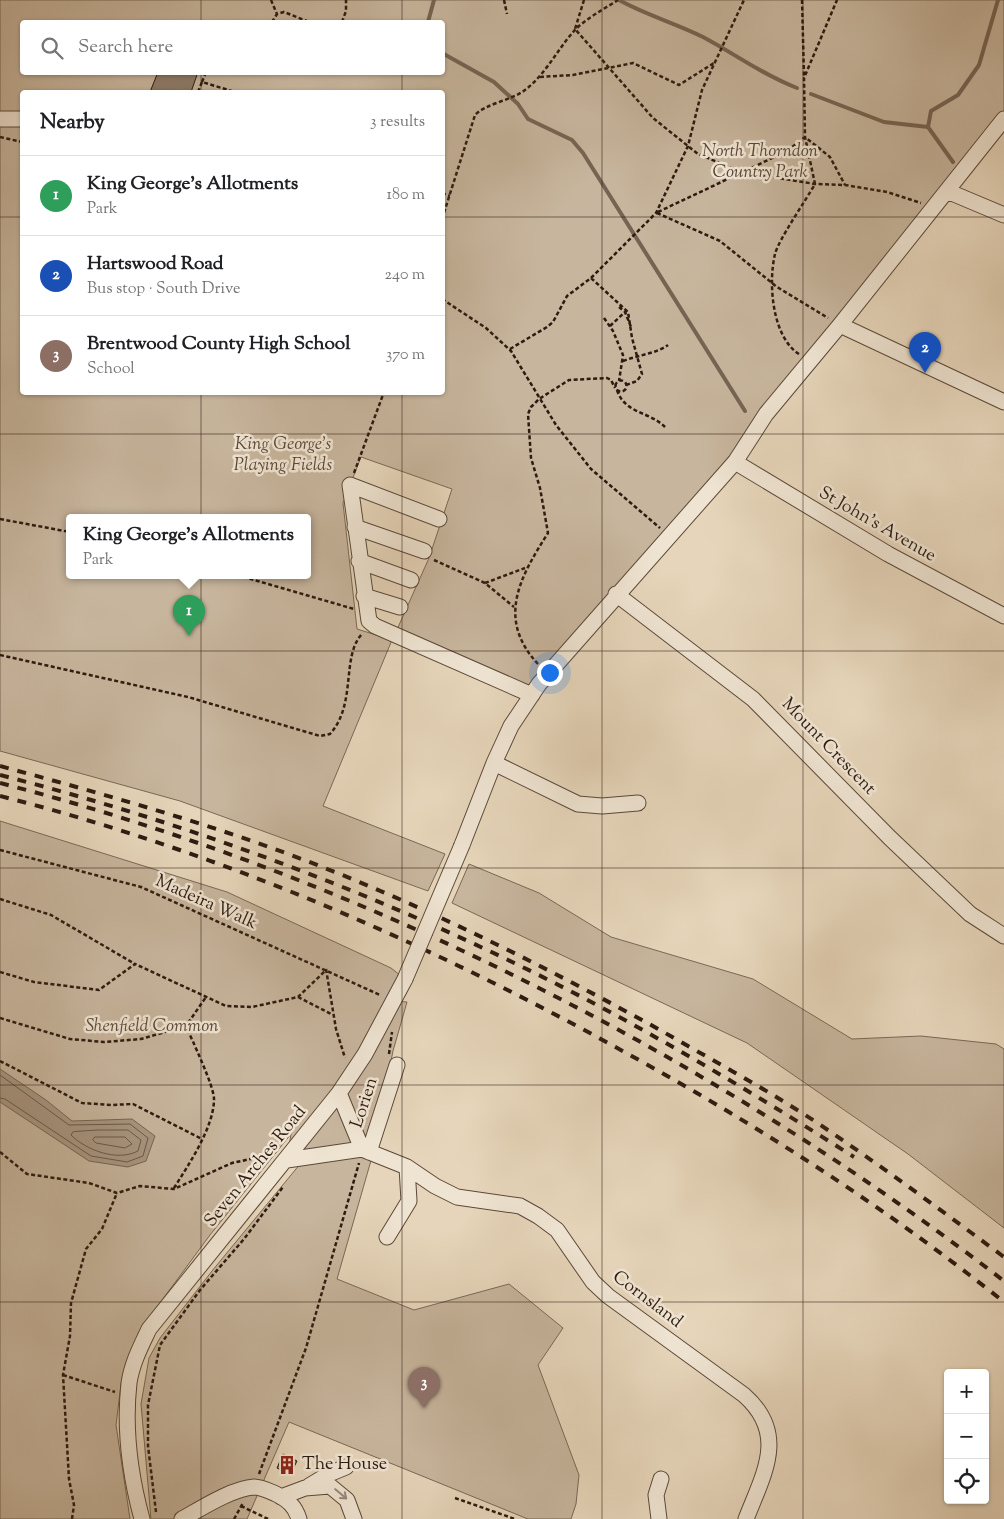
<!DOCTYPE html>
<html lang="en">
<head>
<meta charset="utf-8">
<style>
  body { margin:0; font-family:"Sorts Mill Goudy",serif; background:#f6f6f6; color:#202124 }
  .controls { position:absolute; right:15px; bottom:15px; display:grid; overflow:hidden; border-radius:5px; box-shadow:0 1px 4px #0004 }
  .controls button { width:45px; height:45px; display:grid; place-items:center; padding:0; border:0; border-bottom:1px solid #e0e0e0; background:#fff; color:#202124; font:25px sans-serif }
  .you { position:absolute; left:549px; top:672px; width:18px; height:18px; margin:-12px; border:4px solid #fff; border-radius:50%; background:#1a73e8; box-shadow:0 0 0 8px #1a73e833 }
  .badge { display:grid; place-items:center; width:32px; height:32px; border-radius:50%; background:#0f766e; color:#fff; font-size:16px; font-weight:700 }
  .pin { position:absolute; translate:-50% -41px; filter:drop-shadow(0 1px 2px #0008) }
  .pin::after { content:''; position:absolute; top:26px; width:18px; height:15px; background:inherit; clip-path:polygon(0 0,100% 0,50% 100%) }
  .popup { position:absolute; left:66px; top:514px; width:245px; height:65px; box-sizing:border-box; display:grid; place-content:center; border-radius:5px; background:#fff; filter:drop-shadow(0 1px 4px #0005); font-size:16px; white-space:nowrap; color:#757577 }
  .popup b { font-size:19px; color:#202124 }
  .popup::after { content:''; position:absolute; left:50%; top:100%; margin-left:-10px; border:10px solid transparent; border-top-color:#fff }
  .list { margin:0; padding:0; list-style:none }
  h2 { display:flex; justify-content:space-between; align-items:center; height:65px; margin:0; padding:0 20px; font-size:21px }
  h2 small { font-size:16px; font-weight:400; color:#757577 }
  .list li { display:grid; grid-template-columns:32px 1fr auto; gap:15px; align-items:center; box-sizing:border-box; height:80px; padding:0 20px; border-top:1px solid #e0e0e0 }
  .list b { display:block; font-size:19px; white-space:nowrap }
  .list p { margin:0; font-size:16px; white-space:nowrap; color:#757577 }
  .list em { font-size:16px; font-style:normal; color:#757577 }
  .icon { flex:none; width:28px; height:28px; fill:none; stroke:currentColor; stroke-width:2; stroke-linecap:round; stroke-linejoin:round }
  .map { position:relative; flex:none; width:1004px; height:1519px; overflow:hidden }
  .search { position:absolute; background:#fff; box-shadow:0 1px 4px #0004; left:20px; top:20px; width:425px; height:55px; display:flex; align-items:center; gap:12px; box-sizing:border-box; padding:0 18px; border-radius:5px; color:#757577; font-size:19px }
  .panel { position:absolute; background:#fff; box-shadow:0 1px 4px #0004; left:20px; top:90px; width:425px; height:305px; border-radius:5px }
  .map>svg:first-child { display:block }
  .green { fill:#c7b59d; stroke:#7a6856; fill-rule:evenodd }
  .water { fill:#a79580; stroke:#766453 }
  .lines { fill:none; stroke-linecap:round; stroke-linejoin:round }
  .shore { stroke:#6a5848; stroke-width:1 }
  .stream { stroke:#766453; stroke-width:4 }
  .building { fill:#8d7b68; stroke:#2d1a10 }
  .minor-casing { stroke:#5b493a; stroke-width:17 }
  .path { stroke:#2d1a10; stroke-width:2.5; stroke-dasharray:4 2.5; stroke-linecap:butt }
  .minor { stroke:#efe4d2; stroke-width:15 }
  .rail { stroke:#2d1a10; stroke-width:4; stroke-dasharray:9 9; stroke-linecap:butt }
  .minor-bridge-casing { stroke:#5b493a; stroke-width:17; stroke-linecap:butt }
  .minor-bridge { stroke:#efe4d2; stroke-width:15 }
  .oneway { stroke:#98897b }
  .grid { fill:none; stroke:#2d1a10; stroke-width:1; stroke-opacity:0.55 }
  .labels { text-anchor:middle; dominant-baseline:central; stroke-width:5; stroke-linejoin:round; paint-order:stroke }
  .park-label { font-size:18px; font-style:italic; fill:#5b483a; stroke:#efe4d2 }
  .street-label { font-size:18px; fill:#2d1a10; stroke:#efe4d2 }
  .poi-label { font-size:18px; fill:#2d1a10; stroke:#efe4d2; text-anchor:start }
</style>
</head>
<body>
<div class="map">
<svg width="1004" height="1519" viewBox="0 0 1004 1519">
  <rect width="100%" height="100%" fill="#e6d5ba"/>
  <filter id="stains"><feTurbulence type="fractalNoise" baseFrequency=".004" numOctaves="4"/><feColorMatrix values="0 0 0 0 .2 0 0 0 0 .09 0 0 0 0 .02 0 0 0 .5 -.17"/></filter>
  <radialGradient id="worn" r=".72"><stop offset=".6" stop-color="#630" stop-opacity="0"/><stop offset="1" stop-color="#630" stop-opacity=".3"/></radialGradient>
  <path class="green" d="M0,0H1004V124L532,695L395,634L429,558L452,489L361,457L343,503L357,629L392,640L323,806L445,854L428,891L180,801L0,751ZM22,22H442V72H22ZM22,92H442V392H22ZM70,517H308V575H70Z
    M0,821L227,892L391,968L405,979L394,1001L407,1002L393,1051L372,1157L337,1279L414,1310L509,1284L563,1328L538,1365L579,1475L576,1504L571,1519H528L289,1422L247,1519H151L141,1404L149,1358L160,1338L212,1271L305,1158L287,1160L291,1134L210,1235L140,1330L127,1361L121,1384L116,1425L130,1519H0Z
    M469,864L539,893L611,937L753,979L852,1039L921,1036L996,1044L1004,1049V1228L908,1154L747,1043L452,903Z"/>
  <path class="water" d="M0,1069L46,1100L72,1121L132,1119L155,1136L146,1161L128,1167L89,1161L0,1102Z"/>
  <g class="lines">
    <path class="shore" d="M0,1075L69,1125L130,1124L148,1138L143,1156L127,1162L91,1156L5,1099L0,1098
      M97,1130H128L141,1140L138,1151C117,1162 86,1150 71,1135L73,1132Z
      M95,1137H125L132,1144L125,1148L96,1143L93,1140Z"/>
    <path class="stream" d="M619,0C646,15 675,23 703,37C735,54 763,75 797,88
      M428,22L434,0
      M442,53L494,82L518,104L528,119L572,140L583,153L745,411
      M811,94L884,122L928,127
      M953,162L928,127L931,111L958,95L979,65L998,0"/>
  </g>
  <path class="building" d="M158,72H198L191,92H150Z
    M283,1454L297,1461L290,1475L277,1468Z"/>
  <g class="lines">
    <g class="minor-casing">
      <path id="minor" d="M0,119H22
        M947,191L1004,215
        M840,325L1004,402
        M735,462L888,554L1004,616
        M439,519L350,485L369,621L375,626L532,695
        M355,527L424,551
        M359,561L411,580
        M616,594L753,699L890,838L970,914L1004,936
        M364,596L400,607
        M494,763L578,804L602,806L638,803
        M462,845L494,763L511,726L539,684L735,462L766,414L840,325L1004,119
        M339,1093L362,1149
        M369,1152L397,1065
        M287,1160L362,1149L407,1167L435,1186L457,1197L520,1206L538,1216L557,1230L593,1282L608,1296L744,1395C788,1434 764,1473 746,1519
        M387,1237L409,1201L407,1167
        M309,1486L329,1474L346,1467
        M281,1497L305,1488L330,1486L347,1500L354,1519
        M142,1519C130,1475 124,1428 129,1383C132,1363 141,1346 149,1329L339,1093L365,1054L405,979
        M182,1519C200,1509 233,1488 254,1487C261,1487 269,1491 276,1494C288,1500 295,1506 299,1519
        M659,1519L656,1495L661,1479"/>
    </g>
    <path class="path" d="M271,0L277,14
      M504,0L507,14
      M584,0L575,29L653,118L698,154L741,172L815,184L845,185L887,192L921,203
      M802,0L804,76
      M272,22L277,14L284,12L309,22
      M342,22L346,11V0
      M540,77L573,75L633,63L679,85L714,63
      M202,82L206,72
      M193,92L194,91
      M198,92L202,82L235,92
      M0,137L22,142
      M442,193L450,196
      M658,212L787,151L805,137L830,157L845,185
      M657,213L720,241L777,287L828,318
      M442,219L475,115C485,104 512,100 525,90C546,74 557,50 574,31C585,19 604,9 618,0
      M591,278L656,213L688,146L702,90L744,0
      M442,299L486,328L511,351L556,425L591,469L660,528
      M619,307L625,312L631,327
      M604,318L613,331L623,355L619,381
      M610,326L625,312
      M510,349L547,327L553,322L567,296L591,278L628,312L632,338L642,374L637,381L626,385
      M799,354C772,337 768,283 775,254C779,239 806,200 815,184L805,137L804,78L837,0
      M623,361C638,355 655,354 668,345
      M615.5 386a5.5 5.5 0 1 1 11 0a5.5 5.5 0 1 1-11 0Z
      M617,390C625,414 649,411 665,427
      M354,473L384,392
      M0,519L70,532
      M434,560L485,583L514,607
      M237,575L354,609
      M485,583L525,568
      M0,655L188,697L320,736L330,734C357,704 341,656 362,634
      M538,664C496,619 520,577 548,533L540,488L531,458L528,414L531,407L539,399L569,380L607,378L611,380L615,388
      M0,850L141,887L380,995
      M0,899L51,915L135,964
      M326,969L336,1029L345,1058
      M0,972L34,982L99,990L135,964L226,1006L252,1007L298,997L326,970
      M298,997L333,1015
      M0,1018L70,1039L104,1042L141,1039L186,1026L206,997
      M389,1054L392,1032
      M0,1061L82,1103L111,1105L133,1104L202,1139
      M0,1152L27,1174L89,1183L117,1193L140,1186L174,1189L232,1163L260,1157L268,1158
      M174,1188C189,1164 214,1127 214,1099C214,1086 192,1040 186,1026
      M63,1375L115,1392
      M259,1474L306,1348L359,1163
      M455,1498L515,1519
      M241,1506L268,1519
      M156,1512L148,1446V1405L160,1345L200,1290L244,1239L283,1187
      M72,1519L74,1505L69,1479L63,1375L70,1336L71,1303L86,1249L102,1229L117,1193
      M234,1519L243,1503"/>
    <use href="#minor" class="minor"/>
    <path class="rail" d="M0,766C85,789 171,813 255,842C395,891 530,958 660,1030C712,1060 766,1089 816,1122C880,1165 942,1211 1004,1257
      M0,775C211,829 419,909 610,1012C693,1057 774,1106 854,1157
      M0,783C360,876 709,1054 1004,1281
      M0,796C217,851 424,941 619,1049C754,1123 884,1206 1004,1302"/>
    <g class="minor-bridge-casing">
      <path id="minor-bridge" d="M405,979L462,845"/>
    </g>
    <use href="#minor-bridge" class="minor-bridge"/>
  </g>
  <defs><path id="oneway-shaft" d="M-6 0H5M1.5-3L5.5 0L1.5 3" fill="none" stroke-width="1.6" stroke-linecap="round" stroke-linejoin="round" transform="scale(1.25)"/></defs>
  <use class="oneway" href="#oneway-shaft" transform="translate(341 1494) rotate(40)"/>
  <path class="grid" d="M201,0V22M402,0V22M602,0V1519M803,0V1519M201,72V92M402,72V92M0,217H22M442,217H1004M201,392V1519M402,392V1519M0,434H1004M0,651H1004M0,868H1004M0,1085H1004M0,1302H1004"/>
  <defs>
    <g id="building-bare" transform="scale(1.5)"><path d="M-4-6H4V6H1V3H-1V6H-4ZM-2.5-4.3h1.7v1.8h-1.7ZM.8-4.3h1.7v1.8H.8ZM-2.5-1h1.7V.8h-1.7ZM.8-1h1.7V.8H.8Z" fill="#8f2418" stroke="#efe4d2" stroke-width="2.5" paint-order="stroke"/></g>
  </defs>
  <g fill-rule="evenodd">
    <use href="#building-bare" x="287" y="1465"/>
  </g>
  <g class="labels">
    <g class="park-label">
      <text x="760" y="152">North Thorndon<tspan x="760" dy="21">Country Park</tspan></text>
      <text x="283" y="445">King George's<tspan x="283" dy="21">Playing Fields</tspan></text>
      <text x="152" y="1027">Shenfield Common</text>
    </g>
    <g class="street-label">
      <text transform="translate(877 525) rotate(30)">St John's Avenue</text>
      <text transform="translate(828 747) rotate(46)">Mount Crescent</text>
      <text transform="translate(206 903) rotate(24)">Madeira Walk</text>
      <text transform="translate(365 1103) rotate(-72)">Lorien</text>
      <text transform="translate(256 1167) rotate(-51)">Seven Arches Road</text>
      <text transform="translate(647 1300) rotate(37)">Cornsland</text>
    </g>
    <g class="poi-label">
      <text x="302" y="1465">The House</text>
    </g>
  </g>
  <rect width="100%" height="100%" filter="url(#stains)"/>
  <rect width="100%" height="100%" fill="url(#worn)"/>
</svg>
<div class="controls">
<button>+</button>
<button>−</button>
<button><svg class="icon" aria-label="locate" viewBox="0 0 24 24"><circle cx="12" cy="12" r="6"/><path d="M12 2v4M12 18v4M2 12h4M18 12h4"/></svg></button>
</div>
<div class="you"></div>
<div class="pin badge" style="left:189px;top:636px;background:#2e9e5b">1</div>
<div class="popup"><b>King George's Allotments</b>Park</div>
<div class="pin badge" style="left:925px;top:373px;background:#1a4fb4">2</div>
<div class="pin badge" style="left:424px;top:1408px;background:#8d6e63">3</div>
<div class="search"><svg class="icon" aria-label="search" viewBox="0 0 24 24"><circle cx="10" cy="10" r="6"/><path d="M15 15l6 6"/></svg>Search here</div>
<section class="panel">
<h2>Nearby<small>3 results</small></h2>
<ul class="list">
<li><span class="badge" style="background:#2e9e5b">1</span><div><b>King George's Allotments</b><p>Park</p></div><em>180 m</em></li>
<li><span class="badge" style="background:#1a4fb4">2</span><div><b>Hartswood Road</b><p>Bus stop · South Drive</p></div><em>240 m</em></li>
<li><span class="badge" style="background:#8d6e63">3</span><div><b>Brentwood County High School</b><p>School</p></div><em>370 m</em></li>
</ul>
</section>
</div>
</body>
</html>
